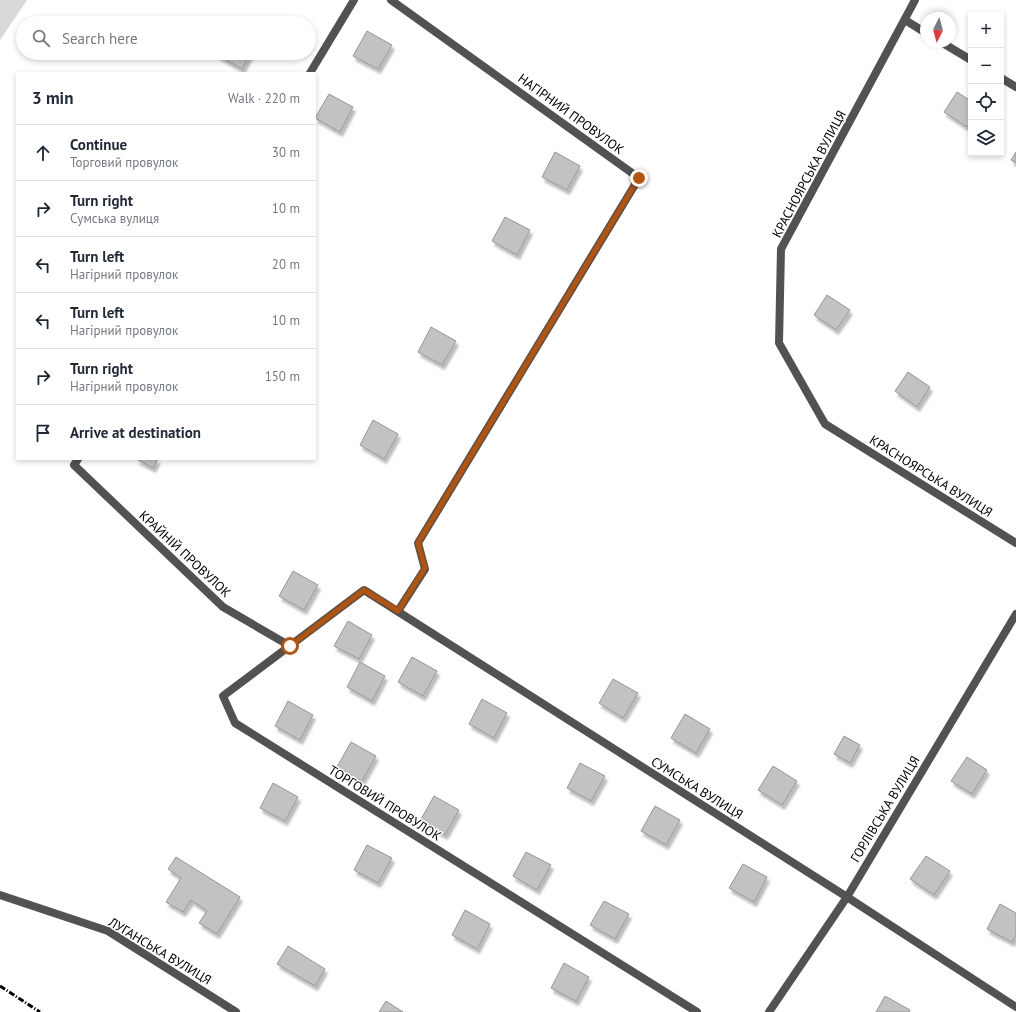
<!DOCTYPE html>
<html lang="en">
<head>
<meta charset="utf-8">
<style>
  body { margin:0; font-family:"PT Sans",sans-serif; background:#f6f6f7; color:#1f2937 }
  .controls { position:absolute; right:12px; top:12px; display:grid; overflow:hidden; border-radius:0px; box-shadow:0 2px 6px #0003 }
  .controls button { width:36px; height:36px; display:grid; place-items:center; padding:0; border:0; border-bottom:1px solid #e0e1e3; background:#fff; color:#1f2937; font:20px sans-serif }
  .compass { position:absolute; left:920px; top:12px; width:36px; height:36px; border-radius:50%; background:#fff; box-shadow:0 2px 6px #0003; rotate:186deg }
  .stop { position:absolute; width:12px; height:12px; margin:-9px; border:3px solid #b45309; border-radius:50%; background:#fff }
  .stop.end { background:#b45309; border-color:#fff; box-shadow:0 1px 4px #0008 }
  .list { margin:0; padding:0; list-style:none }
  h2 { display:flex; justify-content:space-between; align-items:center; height:52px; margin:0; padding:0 16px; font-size:17px }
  h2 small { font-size:13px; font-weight:400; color:#747a83 }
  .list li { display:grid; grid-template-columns:26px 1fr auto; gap:12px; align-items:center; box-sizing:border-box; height:56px; padding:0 16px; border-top:1px solid #e0e1e3 }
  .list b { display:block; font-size:15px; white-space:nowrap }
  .list p { margin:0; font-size:13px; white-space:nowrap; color:#747a83 }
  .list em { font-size:13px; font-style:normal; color:#747a83 }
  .icon { flex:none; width:22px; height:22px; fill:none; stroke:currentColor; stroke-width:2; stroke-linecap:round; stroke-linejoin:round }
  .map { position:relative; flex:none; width:1016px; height:1012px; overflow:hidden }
  .search { position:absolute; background:#fff; box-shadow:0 2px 6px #0003; left:16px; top:16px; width:300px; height:44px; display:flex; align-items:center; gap:10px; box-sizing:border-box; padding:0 14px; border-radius:22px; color:#747a83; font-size:15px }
  .panel { position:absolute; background:#fff; box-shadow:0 2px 6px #0003; left:16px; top:72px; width:300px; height:388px; border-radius:0px }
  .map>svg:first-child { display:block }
  .green { fill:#d9d9d9 }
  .building { fill:#c2c2c2; stroke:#969696; filter:url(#shadow) }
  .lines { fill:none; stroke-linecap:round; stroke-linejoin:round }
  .service { stroke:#525252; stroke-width:8 }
  .minor { stroke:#525252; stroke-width:8 }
  .rail { stroke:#000; stroke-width:3; stroke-dasharray:6 2 1 2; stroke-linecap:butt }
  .route { stroke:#b45309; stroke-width:5 }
  .labels { text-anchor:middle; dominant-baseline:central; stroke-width:3; stroke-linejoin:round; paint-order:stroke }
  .street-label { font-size:13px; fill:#000; stroke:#fff }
</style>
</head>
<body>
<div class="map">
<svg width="1016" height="1012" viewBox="0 0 1016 1012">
  <defs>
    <filter id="shadow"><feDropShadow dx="2.5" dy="4.5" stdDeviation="1" flood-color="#0004"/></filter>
  </defs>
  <rect width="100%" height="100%" fill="#fff"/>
  <path class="green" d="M0,0H27L0,40Z"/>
  <path class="building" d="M367,31L392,45L378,69L353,56Z
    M218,53H251L242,69L217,55Z
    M957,92L971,101V120L967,127L944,112Z
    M329,94L353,107L340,132L315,118Z
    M555,152L580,166L567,190L542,177Z
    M1016,152V163L1011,160Z
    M505,217L530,230L517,255L492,241Z
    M827,295L850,310L836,330L814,315Z
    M431,327L456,341L442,365L418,352Z
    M908,372L930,387L917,407L895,391Z
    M373,420L398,434L384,459L360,445Z
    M136,459H158L153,468Z
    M293,571L318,585L304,610L279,596Z
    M348,621L372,635L359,659L334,646Z
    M412,657L437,671L423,696L398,682Z
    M360,662L385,676L372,701L347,687Z
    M613,679L638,693L623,718L599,703Z
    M482,699L507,713L494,738L469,724Z
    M288,701L313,715L300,740L275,726Z
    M685,714L710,729L696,753L671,738Z
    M844,736L860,745L850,763L834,754Z
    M351,742L376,756L362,781L337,767Z
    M967,757L987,770L972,794L951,781Z
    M580,763L605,776L591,801L567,788Z
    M773,766L797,781L782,805L758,790Z
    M273,783L298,797L285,821L260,808Z
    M434,796L459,810L445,835L420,821Z
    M655,806L680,820L666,845L641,831Z
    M367,845L392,858L378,883L354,870Z
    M526,852L551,865L537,890L513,876Z
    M926,856L950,871L934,895L910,879Z
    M176,857L240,897L217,934L199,923L207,911L191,900L183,912L166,902L181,878L168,869Z
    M743,864L767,877L754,902L729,888Z
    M604,901L629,914L615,939L590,925Z
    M1000,904L1016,913V935L1012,942L987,929Z
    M465,910L490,924L477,949L452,935Z
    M288,946L325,969L315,986L277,964Z
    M564,963L589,977L576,1001L551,988Z
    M885,996L910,1010L909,1012H876Z
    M386,1001L403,1012H379Z"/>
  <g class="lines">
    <path class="service" d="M0,895L108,931L236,1012"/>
    <path class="minor" d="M391,0L639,178L418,543L425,569L398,611
      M915,0L781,249L779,343L825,424L1016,543
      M905,20L926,33
      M941,42L971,60
      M310,73L354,0
      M1001,78L1016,87
      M78,459L74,465L223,607L290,646
      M697,1012L235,723L223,696L364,590L847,897L1016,1007
      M769,1012L847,897L1016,614"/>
    <path class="rail" d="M0,986L40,1012"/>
  </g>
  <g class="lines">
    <path class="route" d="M290,646L364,590L398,611L425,568L418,543L639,178"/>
  </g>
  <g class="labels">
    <g class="street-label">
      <text transform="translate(571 114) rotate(36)">НАГІРНИЙ ПРОВУЛОК</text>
      <text transform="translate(809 174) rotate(-62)">КРАСНОЯРСЬКА ВУЛИЦЯ</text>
      <text transform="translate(931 476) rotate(32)">КРАСНОЯРСЬКА ВУЛИЦЯ</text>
      <text transform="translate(185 554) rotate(43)">КРАЙНІЙ ПРОВУЛОК</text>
      <text transform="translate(697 788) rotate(32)">СУМСЬКА ВУЛИЦЯ</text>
      <text transform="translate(385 803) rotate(32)">ТОРГОВИЙ ПРОВУЛОК</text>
      <text transform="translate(885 809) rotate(-59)">ГОРЛІВСЬКА ВУЛИЦЯ</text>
      <text transform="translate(160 951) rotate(31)">ЛУГАНСЬКА ВУЛИЦЯ</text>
    </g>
  </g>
</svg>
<div class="controls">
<button>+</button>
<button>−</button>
<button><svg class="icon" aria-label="locate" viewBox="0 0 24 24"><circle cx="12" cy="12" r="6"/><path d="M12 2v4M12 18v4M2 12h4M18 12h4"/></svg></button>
<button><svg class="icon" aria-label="layers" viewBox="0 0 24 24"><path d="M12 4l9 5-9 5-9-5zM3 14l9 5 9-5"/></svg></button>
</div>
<svg class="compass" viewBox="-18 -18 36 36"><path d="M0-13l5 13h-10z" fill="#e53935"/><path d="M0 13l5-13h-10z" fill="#747a83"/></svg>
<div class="stop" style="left:290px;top:646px"></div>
<div class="stop end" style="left:639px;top:178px"></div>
<div class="search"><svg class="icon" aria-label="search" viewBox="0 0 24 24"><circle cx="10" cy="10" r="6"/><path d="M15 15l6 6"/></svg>Search here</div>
<section class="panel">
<h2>3 min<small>Walk · 220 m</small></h2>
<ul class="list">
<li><svg class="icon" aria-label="ahead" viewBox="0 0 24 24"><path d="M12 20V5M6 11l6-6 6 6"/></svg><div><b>Continue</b><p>Торговий провулок</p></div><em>30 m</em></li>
<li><svg class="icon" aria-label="right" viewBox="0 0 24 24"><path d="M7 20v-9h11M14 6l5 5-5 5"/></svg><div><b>Turn right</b><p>Сумська вулиця</p></div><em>10 m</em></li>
<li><svg class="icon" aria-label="left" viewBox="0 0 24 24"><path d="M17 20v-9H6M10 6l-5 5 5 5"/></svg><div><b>Turn left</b><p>Нагірний провулок</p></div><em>20 m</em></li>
<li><svg class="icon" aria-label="left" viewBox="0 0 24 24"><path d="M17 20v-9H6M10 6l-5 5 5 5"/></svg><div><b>Turn left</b><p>Нагірний провулок</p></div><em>10 m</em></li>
<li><svg class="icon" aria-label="right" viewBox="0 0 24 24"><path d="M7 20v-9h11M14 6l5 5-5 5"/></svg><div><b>Turn right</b><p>Нагірний провулок</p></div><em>150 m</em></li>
<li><svg class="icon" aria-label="arrive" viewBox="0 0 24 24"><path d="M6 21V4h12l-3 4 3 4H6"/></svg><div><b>Arrive at destination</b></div></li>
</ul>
</section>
</div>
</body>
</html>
